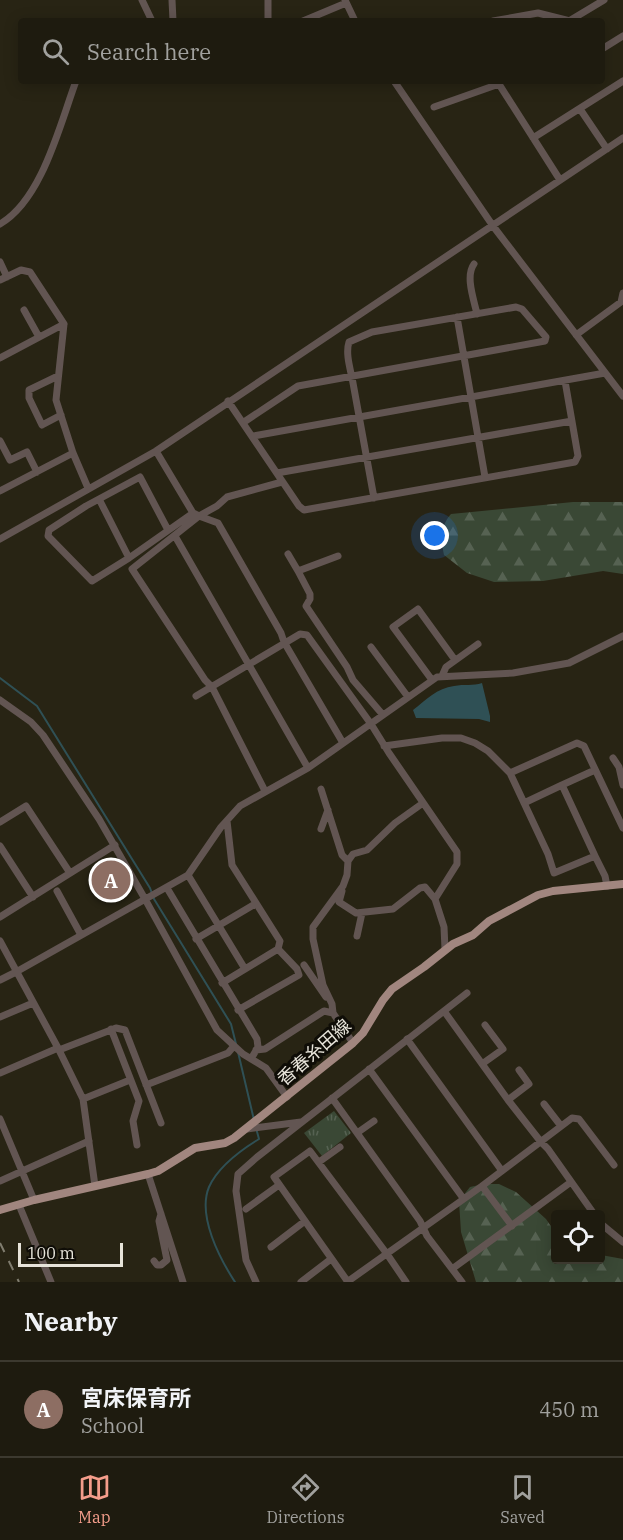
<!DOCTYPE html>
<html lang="en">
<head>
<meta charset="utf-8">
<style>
  body { margin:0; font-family:"IBM Plex Serif","Noto Sans JP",serif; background:#262418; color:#f1f3f6 }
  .controls { position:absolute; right:18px; bottom:18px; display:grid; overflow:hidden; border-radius:6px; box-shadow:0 3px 15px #0003 }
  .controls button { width:54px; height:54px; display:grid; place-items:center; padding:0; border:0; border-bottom:2px solid #3c392f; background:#1e1b0f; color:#f1f3f6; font:30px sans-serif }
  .scale { position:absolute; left:18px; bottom:15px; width:105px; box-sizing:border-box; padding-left:6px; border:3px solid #e7e4da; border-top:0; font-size:16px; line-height:21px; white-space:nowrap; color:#e7e4da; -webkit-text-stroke:4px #0f0d07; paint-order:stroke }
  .you { position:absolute; left:435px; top:536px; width:21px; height:21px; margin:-15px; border:4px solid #fff; border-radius:50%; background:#1a73e8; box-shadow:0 0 0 9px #1a73e833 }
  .badge { display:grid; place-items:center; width:39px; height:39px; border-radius:50%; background:#f49d8b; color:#fff; font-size:20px; font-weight:700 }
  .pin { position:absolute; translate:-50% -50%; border:3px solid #fff; box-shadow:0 2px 6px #0006 }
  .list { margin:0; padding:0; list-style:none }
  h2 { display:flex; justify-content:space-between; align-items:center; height:78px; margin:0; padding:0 24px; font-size:26px }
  h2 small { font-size:20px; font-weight:400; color:#a1a19e }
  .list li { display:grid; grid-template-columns:39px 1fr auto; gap:18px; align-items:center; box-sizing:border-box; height:96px; padding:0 24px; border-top:2px solid #3c392f }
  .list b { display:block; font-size:22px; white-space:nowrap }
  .list p { margin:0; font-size:20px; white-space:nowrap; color:#a1a19e }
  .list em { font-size:20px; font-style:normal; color:#a1a19e }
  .icon { flex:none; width:33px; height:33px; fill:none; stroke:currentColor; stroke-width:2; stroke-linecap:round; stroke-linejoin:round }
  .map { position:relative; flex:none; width:623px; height:1282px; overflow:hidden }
  .search { position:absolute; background:#1e1b0f; box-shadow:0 3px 15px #0003; left:18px; right:18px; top:18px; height:66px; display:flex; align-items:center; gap:15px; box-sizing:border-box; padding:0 21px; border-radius:6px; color:#a1a19e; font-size:22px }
  .sheet { height:174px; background:#1e1b0f }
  nav { display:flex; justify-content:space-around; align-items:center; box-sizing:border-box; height:84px; border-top:2px solid #3c392f; background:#1e1b0f; font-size:16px; color:#a1a19e }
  nav a { display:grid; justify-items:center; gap:3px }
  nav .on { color:#f49d8b }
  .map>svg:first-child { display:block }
  .grass { fill:url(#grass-tufts) }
  .forest { fill:url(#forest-firs) }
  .water { fill:#2f5055 }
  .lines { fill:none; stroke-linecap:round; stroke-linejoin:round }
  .stream { stroke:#2f5055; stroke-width:2 }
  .minor { stroke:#625552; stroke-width:7 }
  .major { stroke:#a1867f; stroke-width:8 }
  .rail { stroke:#807d6f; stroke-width:2; stroke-dasharray:10 10; stroke-linecap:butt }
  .labels { text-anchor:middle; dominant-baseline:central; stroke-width:6; stroke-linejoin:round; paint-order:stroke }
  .street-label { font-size:18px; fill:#e7e4da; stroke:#0f0d07 }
</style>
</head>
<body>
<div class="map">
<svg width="623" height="1282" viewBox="0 0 623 1282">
  <defs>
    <pattern id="grass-tufts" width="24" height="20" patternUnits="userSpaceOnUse" patternTransform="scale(1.5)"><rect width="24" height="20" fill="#3a4835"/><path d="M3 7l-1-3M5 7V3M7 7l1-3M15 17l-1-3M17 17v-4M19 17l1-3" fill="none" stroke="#566252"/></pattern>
    <pattern id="forest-firs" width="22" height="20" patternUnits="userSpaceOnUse" patternTransform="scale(1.5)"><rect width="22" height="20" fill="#3a4835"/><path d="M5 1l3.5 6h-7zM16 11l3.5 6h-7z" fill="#566252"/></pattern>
  </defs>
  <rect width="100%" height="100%" fill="#282414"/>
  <path class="grass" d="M334,1111L351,1133L322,1156L304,1133Z"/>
  <path class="forest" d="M573,502H623V574L603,571L543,581L494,582L467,573L444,555C441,540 440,526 451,514Z
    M484,1184H499L516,1192L546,1219L555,1232L556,1260H600L601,1255L623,1259V1282H476L461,1232L459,1201L470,1187Z"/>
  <path class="water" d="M482,683L490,716V722L479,719L416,718L413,710C426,700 437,688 454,686C464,684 473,686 482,683Z"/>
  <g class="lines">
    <path class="stream" d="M0,678L37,706L150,888L154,899L231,1024L236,1044
      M238,1052L254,1120
      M235,1282C220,1259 197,1216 209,1187C218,1167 241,1150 259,1139L256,1128"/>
    <path class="minor" d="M142,0L152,21
      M172,0L173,21
      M268,0V21
      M345,0L355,21
      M303,21L346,3
      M493,21L538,13L570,21
      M569,21L604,0
      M602,49L623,36
      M394,81L493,226L623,396
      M497,81L560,180
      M434,107L499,84
      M580,109L607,149
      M533,138L623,81
      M0,224C42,200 60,124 76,81
      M0,262L7,277
      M474,264C465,276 474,300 477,314
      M0,280L21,270L30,272L64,324L56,400L73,453L88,488
      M24,310L39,337
      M457,317L485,477
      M576,335L621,302L623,293
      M0,358L64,324
      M58,376L29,390V398L42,425L61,415
      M228,401L299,506L304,510L575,462L578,456L565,381
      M244,422L298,386L545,341L546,337L522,309L516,307L372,332L349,342C345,354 351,371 353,383C360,421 367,460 374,498
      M253,436L605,373
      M0,441L10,460L27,452L37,472
      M156,451L193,513L199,516L217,506L227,497L282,482
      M277,473L572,421
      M0,491L73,453
      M99,499L129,558
      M168,530L140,477L86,506L49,530L48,536L92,581L129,558L193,513
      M175,536L308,768
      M0,539L156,451L623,138
      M288,554L298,571
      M338,556L298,571L310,594V599L306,606L347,667L353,680L383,715
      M371,647L408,697
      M442,676L446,667L478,644
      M432,680L393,627L418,609L455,660
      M196,696L300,634L307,635L371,724L389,753L457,852V864L435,899L444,927L445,949
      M0,700L31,722L43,735L99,819L145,899L217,1030L243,1054L266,1068L287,1097
      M384,746L442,738H461L475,743L488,751L510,773L548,854L554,873L595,856L605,876L607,886
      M613,758L619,767L623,785
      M510,773L577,743L584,746L623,828
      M562,785L595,770
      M321,789L342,855L348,861
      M265,791L212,687L205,680L132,569L199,516L218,523L281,633L284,642L343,743
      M524,803L562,785L595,856
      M0,822L26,806L70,873
      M321,829L328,810
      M0,846L33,897
      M188,875L245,969
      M167,888L257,1039L258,1047L251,1059
      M57,891L81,935
      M342,891L339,902L356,913L393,909L420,888L425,887L435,899
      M0,917L115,845
      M357,936L362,913
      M196,939L255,904
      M0,941L58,1048L83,1099L95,1186
      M304,965L326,997
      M0,980L16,972L188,875L221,827L240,806L308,768L437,677L513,673L569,663L623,636
      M222,983L278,949L280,941L232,865L227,821
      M238,1010L299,975L297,969L278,949
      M444,1011L508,1100L541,1142L548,1149L594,1214
      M0,1017L33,1003
      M111,1029L139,1101L133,1121L137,1145
      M407,1039L502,1171
      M353,1043L333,1013L332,1004L323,985L313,939V927L343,886L347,875L348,861L353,854L367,850L395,823L423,803
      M59,1050L116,1028L125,1030L161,1123
      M256,1050L265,1049L324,1011L333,1013
      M482,1064L503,1049L485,1025
      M369,1069L463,1198
      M0,1073L58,1048
      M146,1085L228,1053L234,1046
      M332,1098L420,1221L427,1236L462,1282
      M83,1099L130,1080
      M508,1100L529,1084L519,1070
      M544,1104L561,1126
      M0,1119L34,1200
      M247,1129L301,1122
      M357,1133L374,1121
      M319,1162L340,1147
      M148,1174L183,1282
      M0,1181L89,1141
      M482,1186L512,1226
      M19,1205L51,1282
      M246,1209L279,1185
      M600,1223L623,1242
      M271,1247L305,1221
      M154,1261L157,1265H161L167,1260L159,1221L161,1214
      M452,1269L571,1182
      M256,1282L246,1260L236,1191L238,1174L256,1158L467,993
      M301,1282L331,1259
      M347,1282L482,1186L572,1118L579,1119L614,1165
      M348,1282L274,1177L310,1151L387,1254L406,1282"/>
    <path class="major" d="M0,1210L34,1200L148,1174L158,1171L195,1148L225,1143L234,1138L353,1043L363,1033L383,1000L392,989L424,967L453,944L473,935L489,921L538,895L553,891L623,884"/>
    <path class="rail" d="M0,1243L19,1282"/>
  </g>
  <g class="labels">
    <g class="street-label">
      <text transform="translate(314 1052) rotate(-41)">香春糸田線</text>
    </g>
  </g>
</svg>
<div class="controls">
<button><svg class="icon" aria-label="locate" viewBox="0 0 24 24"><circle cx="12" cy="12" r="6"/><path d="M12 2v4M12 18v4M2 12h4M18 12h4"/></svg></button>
</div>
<div class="scale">100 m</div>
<div class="you"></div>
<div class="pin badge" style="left:111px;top:880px;background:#8d6e63">A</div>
<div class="search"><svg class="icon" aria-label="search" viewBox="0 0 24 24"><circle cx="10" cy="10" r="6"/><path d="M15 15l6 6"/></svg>Search here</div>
</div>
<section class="sheet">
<h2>Nearby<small></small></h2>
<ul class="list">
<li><span class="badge" style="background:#8d6e63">A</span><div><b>宮床保育所</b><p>School</p></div><em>450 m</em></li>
</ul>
</section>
<nav>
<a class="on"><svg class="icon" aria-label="map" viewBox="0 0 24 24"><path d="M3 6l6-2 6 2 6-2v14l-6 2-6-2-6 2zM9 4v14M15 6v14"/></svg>Map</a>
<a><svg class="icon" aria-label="directions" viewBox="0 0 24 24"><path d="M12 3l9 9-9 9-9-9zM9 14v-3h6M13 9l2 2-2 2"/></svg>Directions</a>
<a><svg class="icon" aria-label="saved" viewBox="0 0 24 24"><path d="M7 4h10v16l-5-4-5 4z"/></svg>Saved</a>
</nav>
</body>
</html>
